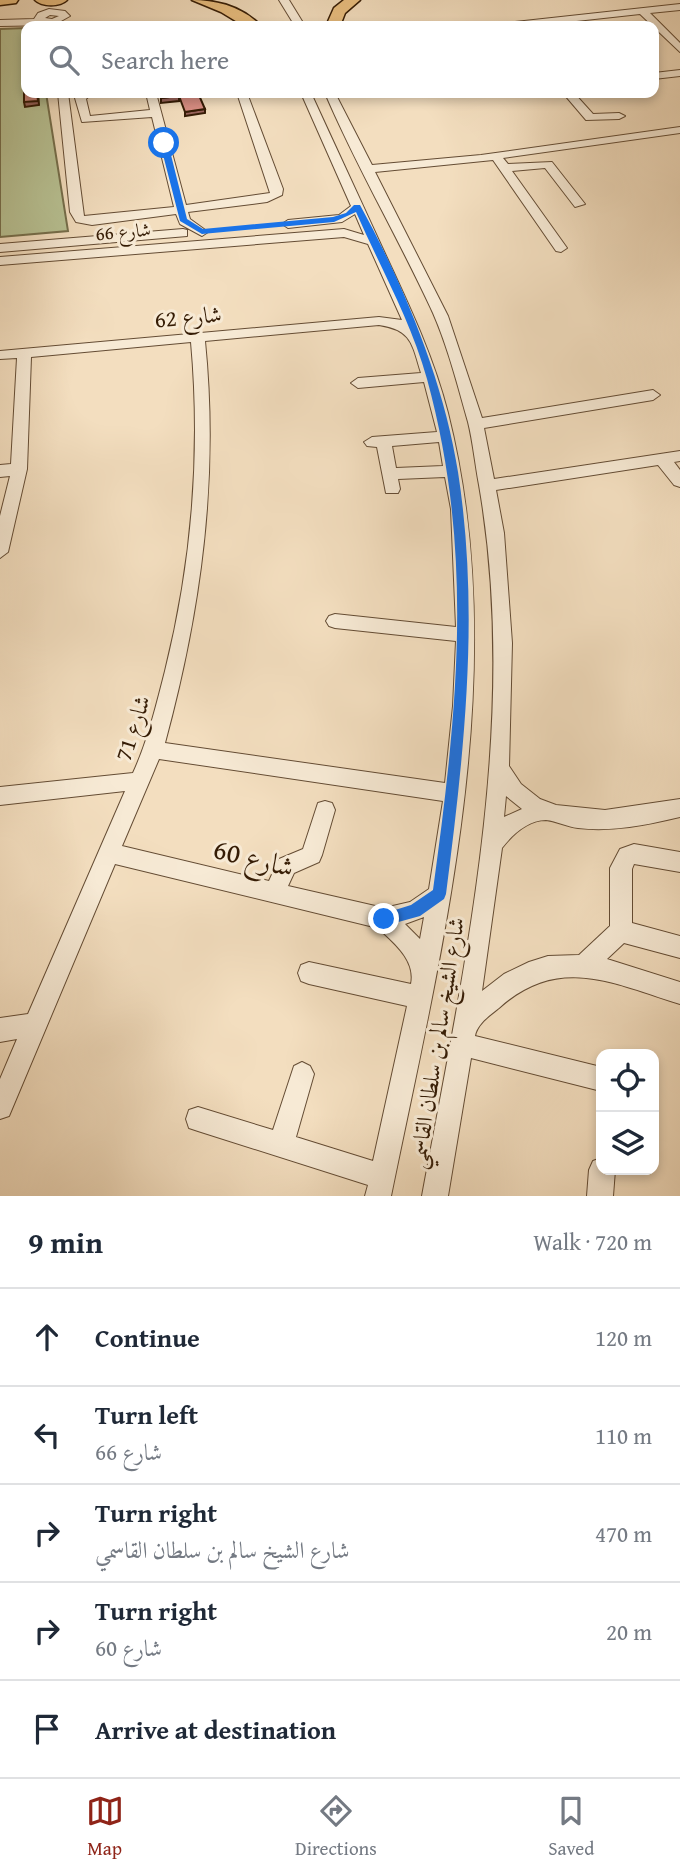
<!DOCTYPE html>
<html lang="en">
<head>
<meta charset="utf-8">
<style>
  body { margin:0; font-family:"Gentium Book Plus",Amiri,serif; background:#f2f2f3; color:#1f2937 }
  .controls { position:absolute; right:21px; bottom:21px; display:grid; overflow:hidden; border-radius:14px; box-shadow:0 4px 10px #0003 }
  .controls button { width:63px; height:63px; display:grid; place-items:center; padding:0; border:0; border-bottom:2px solid #e0e1e3; background:#fff; color:#1f2937; font:35px sans-serif }
  .stop { position:absolute; width:21px; height:21px; margin:-16px; border:5px solid #1a73e8; border-radius:50%; background:#fff }
  .stop.end { background:#1a73e8; border-color:#fff; box-shadow:0 2px 7px #0008 }
  .list { margin:0; padding:0; list-style:none }
  h2 { display:flex; justify-content:space-between; align-items:center; height:91px; margin:0; padding:0 28px; font-size:30px }
  h2 small { font-size:23px; font-weight:400; color:#747a83 }
  .list li { display:grid; grid-template-columns:46px 1fr auto; gap:21px; align-items:center; box-sizing:border-box; height:98px; padding:0 28px; border-top:2px solid #e0e1e3 }
  .list b { display:block; font-size:26px; white-space:nowrap }
  .list p { margin:0; font-size:23px; white-space:nowrap; color:#747a83 }
  .list em { font-size:23px; font-style:normal; color:#747a83 }
  .icon { flex:none; width:38px; height:38px; fill:none; stroke:currentColor; stroke-width:2; stroke-linecap:round; stroke-linejoin:round }
  .map { position:relative; flex:none; width:680px; height:1196px; overflow:hidden }
  .search { position:absolute; background:#fff; box-shadow:0 4px 10px #0003; left:21px; right:21px; top:21px; height:77px; display:flex; align-items:center; gap:18px; box-sizing:border-box; padding:0 24px; border-radius:14px; color:#747a83; font-size:26px }
  .sheet { height:581px; background:#fff }
  nav { display:flex; justify-content:space-around; align-items:center; box-sizing:border-box; height:98px; border-top:2px solid #e0e1e3; background:#fff; font-size:19px; color:#747a83 }
  nav a { display:grid; justify-items:center; gap:4px }
  nav .on { color:#8f2418 }
  .map>svg:first-child { display:block }
  .green { fill:#b8c294; stroke:#766f4c; stroke-width:2 }
  .lines { fill:none; stroke-linecap:round; stroke-linejoin:round }
  .minor-casing { stroke:#644c34; stroke-width:2 }
  .highway-casing { stroke:#351c05; stroke-width:3 }
  .minor { fill:#f7ead5; fill-rule:evenodd }
  .highway { fill:#eabf80; fill-rule:evenodd }
  .shaded-wall { fill:#98635c; stroke:#351c05; stroke-width:2 }
  .building { fill:#d98e84; stroke:#351c05; stroke-width:2 }
  .route { fill:#1a73e8 }
  .labels { text-anchor:middle; dominant-baseline:central; stroke-width:6; stroke-linejoin:round; paint-order:stroke }
  .far-street-label { font-size:19px; fill:#351c05; stroke:#f7ead5 }
  .street-label { font-size:23px; fill:#351c05; stroke:#f7ead5 }
  .near-street-label { font-size:28px; fill:#351c05; stroke:#f7ead5 }
</style>
</head>
<body>
<div class="map">
<svg width="680" height="1196" viewBox="0 0 680 1196">
  <rect width="100%" height="100%" fill="#f3debf"/>
  <filter id="stains"><feTurbulence type="fractalNoise" baseFrequency=".00286" numOctaves="4"/><feColorMatrix values="0 0 0 0 .2 0 0 0 0 .09 0 0 0 0 .02 0 0 0 .5 -.17"/></filter>
  <radialGradient id="worn" r=".72"><stop offset=".6" stop-color="#630" stop-opacity="0"/><stop offset="1" stop-color="#630" stop-opacity=".3"/></radialGradient>
  <path class="green" d="M26,28V93H46L68,231L0,237V29Z"/>
  <g class="lines">
    <g class="minor-casing">
      <path id="minor" d="M279,0H289L305,26H295Z
        M680,4V10L650,13L680,43V52L640,14L531,26H501L506,23Z
        M49,9L65,11L70,16L54,25L0,26V20L34,19L38,13ZM50,15L59,16L52,19L45,18Z
        M680,70V76L654,79V73Z
        M58,93H68L84,216L174,207L152,117L82,122L75,98L80,93H92L86,99L90,116L150,110L146,93H156L186,205L270,193L237,93H247L283,189L282,195L267,202L188,212L190,219L208,232L202,236L180,224L176,214L92,225L76,222L70,212Z
        M301,93H311C334,144 358,194 381,245C407,301 433,354 448,413C513,671 443,942 391,1196H365L368,1185L198,1131L189,1128L186,1119L189,1110L198,1107L273,1130L294,1066L302,1062L310,1066L314,1074L296,1137L373,1161L407,1006L309,984L301,981L298,973L301,965L309,962L411,984C416,960 394,943 378,928L115,864L9,1116L0,1119V1079L17,1039L0,1042V1018L28,1014L125,791L0,805V787L133,773C148,740 156,706 165,671C192,563 201,453 191,342L31,357L27,469L8,552L0,558V516L10,476L0,477V465L11,464L17,358L0,359V351L379,317L402,320L368,244L344,237L0,265V257L344,229L364,235L355,214L342,222L288,228L282,224L288,220L339,215L351,206ZM379,325C412,330 412,344 421,373L358,378L351,383L358,388L424,382L437,432L372,437L364,442L367,446L377,447L386,493H398L400,489L398,479L445,477L451,509L456,627L335,614L329,616L326,621L329,626L335,628L456,641L453,706L445,783L165,743C201,610 219,479 205,341ZM439,442L443,466L396,468L392,446ZM159,759L443,801L429,889L410,902L384,908L288,886L294,873L319,862L322,855L335,810L332,803L325,801L318,803L303,849L279,859L269,881L122,846ZM424,917L420,939L405,924Z
        M325,93H335L372,165L481,155L680,127V133L503,158L508,164L552,162L585,204L575,207L545,168L512,171L567,248L561,252L556,251L493,160L375,172L448,316L482,418L653,390L660,395L653,400L484,428L494,479L680,451V461L674,462L680,470V487L674,485L658,465L496,490L504,533L512,643L509,766L521,784L540,799L556,805L605,810L680,799V817C647,825 612,832 578,828C568,827 556,821 546,820C528,820 512,835 502,848L482,991L504,974L529,962L548,956L579,955L610,926V868L620,849L634,844L680,852V872L634,864L632,869V923L680,936V958L624,943L607,959L680,982V1004C613,983 558,954 499,1008C490,1015 477,1024 475,1036L601,1067V1091L471,1058L448,1196H422C465,963 520,721 479,485C475,464 473,442 468,422C458,387 448,347 433,313C398,237 357,168 325,93ZM506,796L522,809L504,817Z
        M563,93H574L593,114L619,113L625,116L619,119L586,120Z
        M183,229L187,230V236L0,252V244Z
        M601,1158V1170H615L613,1196H587L589,1170L593,1161Z"/>
    </g>
    <g class="highway-casing">
      <path id="highway" d="M0,0H18L16,3L0,5Z
        M35,0H67C60,7 42,7 35,0Z
        M192,0C217,0 243,7 261,26H244L221,12Z
        M344,0H360L345,13L340,26H326L334,8Z"/>
    </g>
    <use href="#minor" class="minor"/>
    <use href="#highway" class="highway"/>
  </g>
  <path class="shaded-wall" d="M38,93L39,105L25,107L24,102Z
    M179,96V101L161,103V98Z
    M205,109V113L185,116V112Z"/>
  <path class="building" d="M26,86V93H37L38,101L24,102V87Z
    M159,93H198L205,109L185,112L179,96L161,98Z"/>
  <path class="route" d="M164,141L168,143L187,219L203,229L333,217L346,213L354,205H360C404,285 444,382 458,472C480,614 464,753 446,894L444,899L420,916L384,926L377,919L379,915L411,905L433,890C457,714 475,554 427,379C411,321 380,267 356,212L334,222L202,234L180,221L160,143Z"/>
  <g class="labels">
    <g class="far-street-label">
      <text transform="translate(123 231) rotate(-5)">شارع 66</text>
    </g>
    <g class="street-label">
      <text transform="translate(188 316) rotate(-5)">شارع 62</text>
      <text transform="translate(132 728) rotate(-72)">شارع 71</text>
      <text transform="translate(436 1043) rotate(-81)">شارع الشيخ سالم بن سلطان القاسمي</text>
    </g>
    <g class="near-street-label">
      <text transform="translate(254 857) rotate(14)">شارع 60</text>
    </g>
  </g>
  <rect width="100%" height="100%" filter="url(#stains)"/>
  <rect width="100%" height="100%" fill="url(#worn)"/>
</svg>
<div class="controls">
<button><svg class="icon" aria-label="locate" viewBox="0 0 24 24"><circle cx="12" cy="12" r="6"/><path d="M12 2v4M12 18v4M2 12h4M18 12h4"/></svg></button>
<button><svg class="icon" aria-label="layers" viewBox="0 0 24 24"><path d="M12 4l9 5-9 5-9-5zM3 14l9 5 9-5"/></svg></button>
</div>
<div class="stop" style="left:164px;top:143px"></div>
<div class="stop end" style="left:384px;top:919px"></div>
<div class="search"><svg class="icon" aria-label="search" viewBox="0 0 24 24"><circle cx="10" cy="10" r="6"/><path d="M15 15l6 6"/></svg>Search here</div>
</div>
<section class="sheet">
<h2>9 min<small>Walk · 720 m</small></h2>
<ul class="list">
<li><svg class="icon" aria-label="ahead" viewBox="0 0 24 24"><path d="M12 20V5M6 11l6-6 6 6"/></svg><div><b>Continue</b></div><em>120 m</em></li>
<li><svg class="icon" aria-label="left" viewBox="0 0 24 24"><path d="M17 20v-9H6M10 6l-5 5 5 5"/></svg><div><b>Turn left</b><p>شارع 66</p></div><em>110 m</em></li>
<li><svg class="icon" aria-label="right" viewBox="0 0 24 24"><path d="M7 20v-9h11M14 6l5 5-5 5"/></svg><div><b>Turn right</b><p>شارع الشيخ سالم بن سلطان القاسمي</p></div><em>470 m</em></li>
<li><svg class="icon" aria-label="right" viewBox="0 0 24 24"><path d="M7 20v-9h11M14 6l5 5-5 5"/></svg><div><b>Turn right</b><p>شارع 60</p></div><em>20 m</em></li>
<li><svg class="icon" aria-label="arrive" viewBox="0 0 24 24"><path d="M6 21V4h12l-3 4 3 4H6"/></svg><div><b>Arrive at destination</b></div></li>
</ul>
</section>
<nav>
<a class="on"><svg class="icon" aria-label="map" viewBox="0 0 24 24"><path d="M3 6l6-2 6 2 6-2v14l-6 2-6-2-6 2zM9 4v14M15 6v14"/></svg>Map</a>
<a><svg class="icon" aria-label="directions" viewBox="0 0 24 24"><path d="M12 3l9 9-9 9-9-9zM9 14v-3h6M13 9l2 2-2 2"/></svg>Directions</a>
<a><svg class="icon" aria-label="saved" viewBox="0 0 24 24"><path d="M7 4h10v16l-5-4-5 4z"/></svg>Saved</a>
</nav>
</body>
</html>
